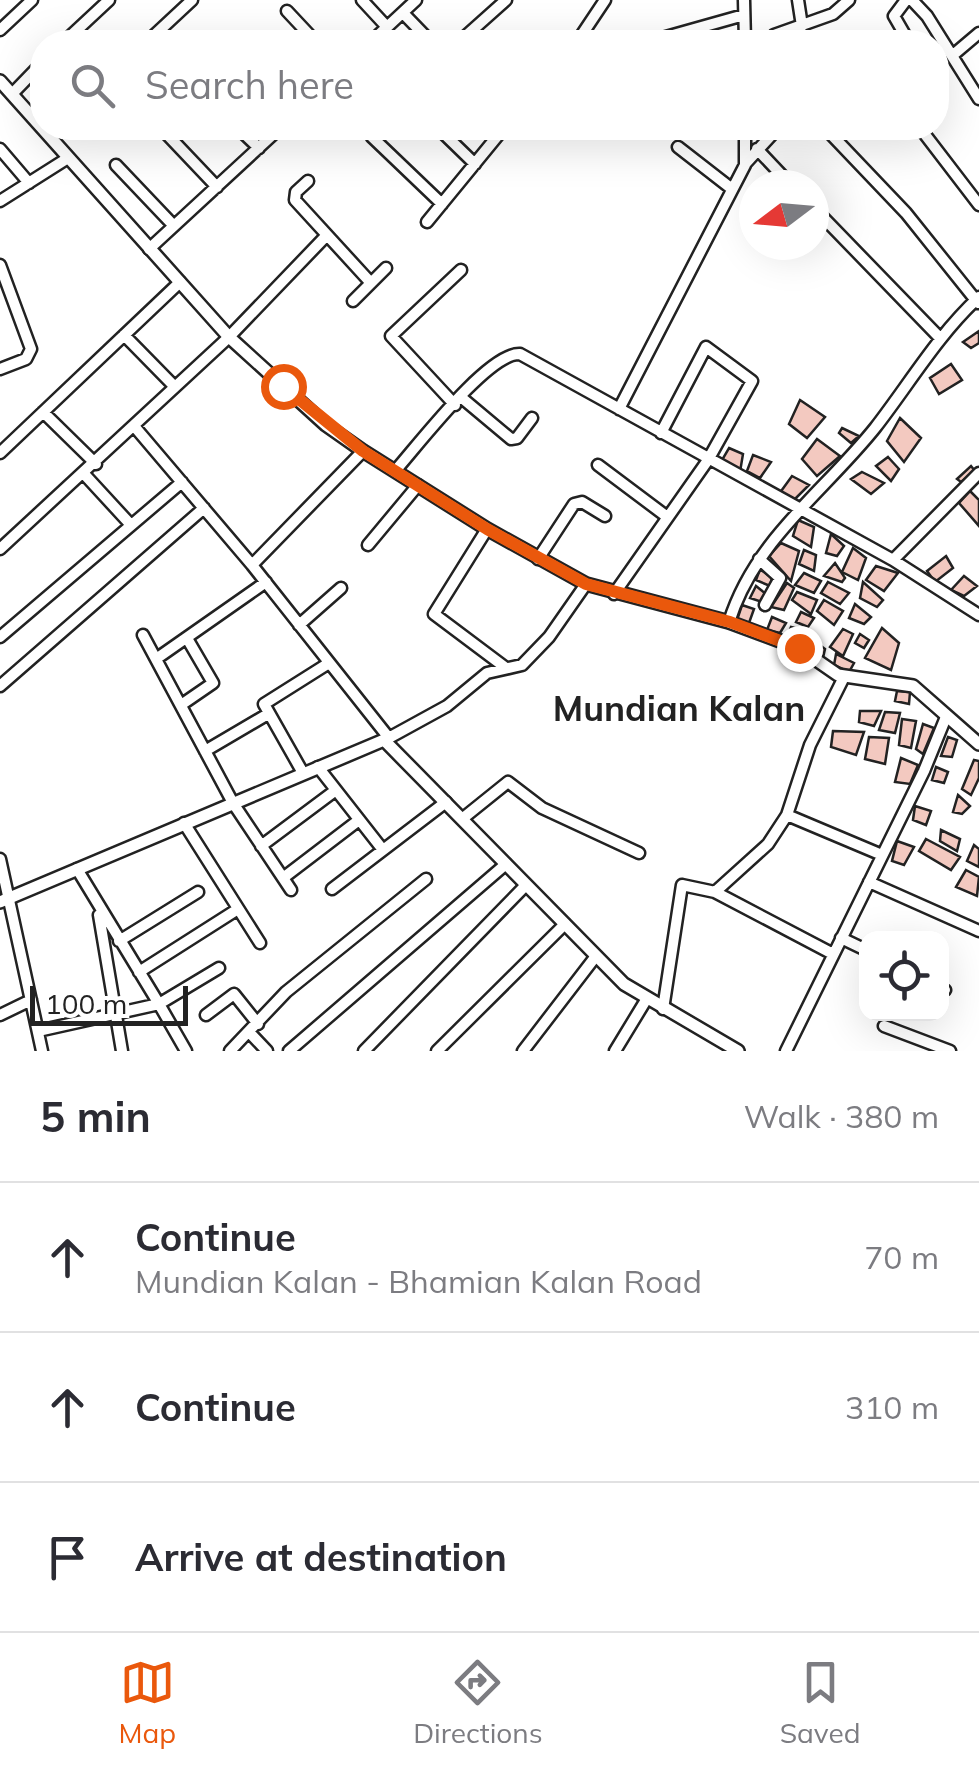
<!DOCTYPE html>
<html lang="en">
<head>
<meta charset="utf-8">
<style>
  body { margin:0; font-family:Mulish,sans-serif; background:#f7f7f7; color:#2b2b33 }
  .controls { position:absolute; right:30px; bottom:30px; display:grid; overflow:hidden; border-radius:20px; box-shadow:0 10px 40px #0002 }
  .controls button { width:90px; height:90px; display:grid; place-items:center; padding:0; border:0; border-bottom:2px solid #e1e1e2; background:#fff; color:#2b2b33; font:50px sans-serif }
  .compass { position:absolute; left:739px; top:170px; width:90px; height:90px; border-radius:50%; background:#fff; box-shadow:0 10px 40px #0002; rotate:254deg }
  .scale { position:absolute; left:30px; bottom:25px; width:158px; box-sizing:border-box; padding-left:10px; border:5px solid #222; border-top:0; font-size:28px; line-height:35px; white-space:nowrap; color:#222; -webkit-text-stroke:8px #fff; paint-order:stroke }
  .stop { position:absolute; width:30px; height:30px; margin:-22px; border:8px solid #ea580c; border-radius:50%; background:#fff }
  .stop.end { background:#ea580c; border-color:#fff; box-shadow:0 2px 10px #0008 }
  .list { margin:0; padding:0; list-style:none }
  h2 { display:flex; justify-content:space-between; align-items:center; height:130px; margin:0; padding:0 40px; font-size:42px }
  h2 small { font-size:32px; font-weight:400; color:#7c7c81 }
  .list li { display:grid; grid-template-columns:65px 1fr auto; gap:30px; align-items:center; box-sizing:border-box; height:150px; padding:0 40px; border-top:2px solid #e1e1e2 }
  .list b { display:block; font-size:38px; white-space:nowrap }
  .list p { margin:0; font-size:32px; white-space:nowrap; color:#7c7c81 }
  .list em { font-size:32px; font-style:normal; color:#7c7c81 }
  .icon { flex:none; width:55px; height:55px; fill:none; stroke:currentColor; stroke-width:2; stroke-linecap:round; stroke-linejoin:round }
  .map { position:relative; flex:none; width:979px; height:1051px; overflow:hidden }
  .search { position:absolute; background:#fff; box-shadow:0 10px 40px #0002; left:30px; right:30px; top:30px; height:110px; display:flex; align-items:center; gap:25px; box-sizing:border-box; padding:0 35px; border-radius:40px; color:#7c7c81; font-size:38px }
  .sheet { height:580px; background:#fff }
  nav { display:flex; justify-content:space-around; align-items:center; box-sizing:border-box; height:140px; border-top:2px solid #e1e1e2; background:#fff; font-size:28px; color:#7c7c81 }
  nav a { display:grid; justify-items:center; gap:5px }
  nav .on { color:#ea580c }
  .map>svg:first-child { display:block }
  .building { fill:#f3c9c0; stroke:#222; stroke-width:2.5 }
  .lines { fill:none; stroke-linecap:round; stroke-linejoin:round }
  .minor-casing { stroke:#222; stroke-width:15 }
  .tertiary-casing { stroke:#222; stroke-width:16 }
  .minor { stroke:#fff; stroke-width:10 }
  .tertiary { stroke:#fff; stroke-width:11 }
  .route { stroke:#ea580c; stroke-width:12 }
  .labels { text-anchor:middle; dominant-baseline:central; stroke-width:8; stroke-linejoin:round; paint-order:stroke }
  .quarter-label { font-size:35px; font-weight:bold; fill:#222; stroke:#fff }
</style>
</head>
<body>
<div class="map">
<svg width="979" height="1051" viewBox="0 0 979 1051">
  <rect width="100%" height="100%" fill="#fff"/>
  <path class="building" d="M979,331V343L971,348L963,342Z
    M951,364L962,380L939,394L930,378Z
    M800,400L825,417L807,438L789,424Z
    M900,418L921,438L904,462L887,441Z
    M842,428L859,436L851,443L839,433Z
    M817,439L840,456L817,476L802,459Z
    M729,448L743,454L740,472L722,460Z
    M753,455L771,462L760,478L747,471Z
    M888,457L899,469L891,481L876,466Z
    M971,466L975,471L961,482L957,479Z
    M862,472L884,483L871,494L851,479Z
    M792,476L809,485L794,500L779,494Z
    M970,491L979,500V526L959,503Z
    M798,520L814,527L811,547L793,536Z
    M831,534L844,546L837,556L826,553Z
    M781,543L799,551L791,581L769,556Z
    M853,548L866,558L858,580L842,572Z
    M804,550L816,555L814,571L799,564Z
    M946,556L953,568L935,582L927,571Z
    M835,563L845,578L842,582L824,576Z
    M876,566L898,573L884,591L866,580Z
    M760,569L772,578L770,586L756,580Z
    M804,573L821,581L814,593L795,585Z
    M964,576L977,586L964,596L951,590Z
    M828,582L849,593L840,604L821,593Z
    M863,582L883,600L877,607L860,598Z
    M787,583L794,588L784,610L771,607Z
    M756,586L766,594L762,602L750,598Z
    M797,592L817,600L811,614L792,600Z
    M824,600L843,611L834,625L817,611Z
    M855,604L871,617L864,624L849,618Z
    M742,605L754,609L749,623L737,620Z
    M801,612L814,618L808,627L796,622Z
    M772,617L786,623L780,633L767,630Z
    M791,627L802,630L799,642L786,639Z
    M882,628L899,643L891,670L865,658Z
    M843,629L853,634L843,656L830,647Z
    M860,634L869,640L864,648L855,643Z
    M813,640L825,649L822,662L803,646Z
    M836,654L854,663L849,672L834,665Z
    M897,691L910,692L909,704L895,701Z
    M860,711H881L874,726L859,722Z
    M885,712L900,713L895,733L879,730Z
    M902,719L916,721L911,748L899,745Z
    M923,724L934,728L923,754L916,749Z
    M833,731L864,732L856,755L831,747Z
    M869,737L889,738L885,764L865,759Z
    M948,737L957,740L952,757L941,756Z
    M901,758L918,765L910,784L895,782Z
    M974,760L979,761V778L971,795L962,789Z
    M936,767L948,772L944,783L932,780Z
    M958,795L970,806L962,814L953,812Z
    M915,806L931,811L926,825L913,820Z
    M941,830L960,839L957,851L940,841Z
    M926,839L960,857L951,870L919,851Z
    M897,841L914,847L904,865L892,861Z
    M974,845L979,849V867L967,861Z
    M966,870L979,877L977,896L956,887Z"/>
  <g class="lines">
    <g class="minor-casing">
      <path id="minor" d="M362,0L387,27
        M744,0L745,42
        M798,0L802,26
        M906,0L894,16L909,42
        M912,0L927,16L979,99
        M287,11L316,42
        M403,13L431,42
        M0,30L32,0
        M64,42L109,0
        M147,42L192,0
        M371,42L416,0
        M459,42L506,0
        M577,42L605,0
        M648,42L744,15
        M769,42L774,35L833,14L849,0
        M953,55L979,33
        M12,94L42,63
        M161,128L217,187
        M238,128L259,148
        M370,128L372,137L442,204
        M438,128L475,164
        M825,128L906,213L978,303
        M920,128L979,205
        M678,147L732,189
        M0,149L29,183
        M757,149L791,185
        M745,164L778,128
        M116,165L174,226
        M308,181L296,192L295,200L371,283
        M0,201L68,158
        M814,208L939,337
        M427,222L504,128
        M149,249L280,128
        M0,265L31,349L26,359L0,369
        M353,301L386,268
        M124,335L174,386
        M462,398L511,439L517,438L532,418
        M455,405L391,336L461,270
        M619,409L745,165V128
        M43,412L96,464
        M134,426L252,565
        M363,451L252,565L389,738
        M0,453L180,282
        M598,465L666,516
        M395,471C418,445 489,352 520,354L893,560L979,615
        M85,475L131,525
        M487,529L434,614L506,668
        M368,545L418,485
        M0,549L229,337L327,235
        M538,559L574,504L582,502L605,516
        M759,559L780,578L765,605
        M893,560L979,473
        M614,594L708,460L752,381L706,347L661,433
        M729,622C755,539 823,493 875,428C910,383 937,336 979,297
        M299,625L341,588
        M143,635L233,803L291,890
        M0,637L182,482
        M156,659L266,582
        M0,686L204,508
        M181,705L213,683L188,640
        M385,740L447,706L487,673L522,665L549,637L586,584
        M205,751L268,714
        M318,767L383,850
        M303,773L264,704L329,663
        M787,815L882,855
        M462,819L508,782L542,808L639,853
        M184,823L260,943
        M261,846L336,790
        M0,859L42,1051
        M283,878L359,820
        M869,882L979,931
        M332,889L446,802
        M715,892L768,844L787,815L810,745L844,677
        M99,915L122,1051
        M841,938L866,950
        M119,941L198,892
        M139,972L238,909
        M942,989L945,990
        M663,1009L682,885L715,892L833,954
        M0,1015L31,1000
        M206,1015L234,994L258,1024
        M884,1026L950,1051
        M38,1031L159,1004L77,869
        M250,1033L267,1051
        M186,1051L159,1004L219,968
        M230,1051L286,992L426,879
        M289,1051L506,864
        M364,1051L526,885
        M437,1051L565,924
        M523,1051L596,956
        M615,1051L646,1000
        M786,1051L924,771L946,717"/>
    </g>
    <g class="tertiary-casing">
      <path id="tertiary" d="M0,81L229,337L326,425L363,451L487,529L586,584L729,622L799,648L838,675L913,686L979,744
        M0,902L384,740L624,984L738,1051"/>
    </g>
    <use href="#minor" class="minor"/>
    <use href="#tertiary" class="tertiary"/>
  </g>
  <g class="lines">
    <path class="route" d="M283,386L363,451L487,529L586,584L730,622L799,648"/>
  </g>
  <g class="labels">
    <g class="quarter-label">
      <text x="679" y="708">Mundian Kalan</text>
    </g>
  </g>
</svg>
<div class="controls">
<button><svg class="icon" aria-label="locate" viewBox="0 0 24 24"><circle cx="12" cy="12" r="6"/><path d="M12 2v4M12 18v4M2 12h4M18 12h4"/></svg></button>
</div>
<svg class="compass" viewBox="-18 -18 36 36"><path d="M0-13l5 13h-10z" fill="#e53935"/><path d="M0 13l5-13h-10z" fill="#7c7c81"/></svg>
<div class="scale">100 m</div>
<div class="stop" style="left:283px;top:386px"></div>
<div class="stop end" style="left:799px;top:648px"></div>
<div class="search"><svg class="icon" aria-label="search" viewBox="0 0 24 24"><circle cx="10" cy="10" r="6"/><path d="M15 15l6 6"/></svg>Search here</div>
</div>
<section class="sheet">
<h2>5 min<small>Walk · 380 m</small></h2>
<ul class="list">
<li><svg class="icon" aria-label="ahead" viewBox="0 0 24 24"><path d="M12 20V5M6 11l6-6 6 6"/></svg><div><b>Continue</b><p>Mundian Kalan - Bhamian Kalan Road</p></div><em>70 m</em></li>
<li><svg class="icon" aria-label="ahead" viewBox="0 0 24 24"><path d="M12 20V5M6 11l6-6 6 6"/></svg><div><b>Continue</b></div><em>310 m</em></li>
<li><svg class="icon" aria-label="arrive" viewBox="0 0 24 24"><path d="M6 21V4h12l-3 4 3 4H6"/></svg><div><b>Arrive at destination</b></div></li>
</ul>
</section>
<nav>
<a class="on"><svg class="icon" aria-label="map" viewBox="0 0 24 24"><path d="M3 6l6-2 6 2 6-2v14l-6 2-6-2-6 2zM9 4v14M15 6v14"/></svg>Map</a>
<a><svg class="icon" aria-label="directions" viewBox="0 0 24 24"><path d="M12 3l9 9-9 9-9-9zM9 14v-3h6M13 9l2 2-2 2"/></svg>Directions</a>
<a><svg class="icon" aria-label="saved" viewBox="0 0 24 24"><path d="M7 4h10v16l-5-4-5 4z"/></svg>Saved</a>
</nav>
</body>
</html>
